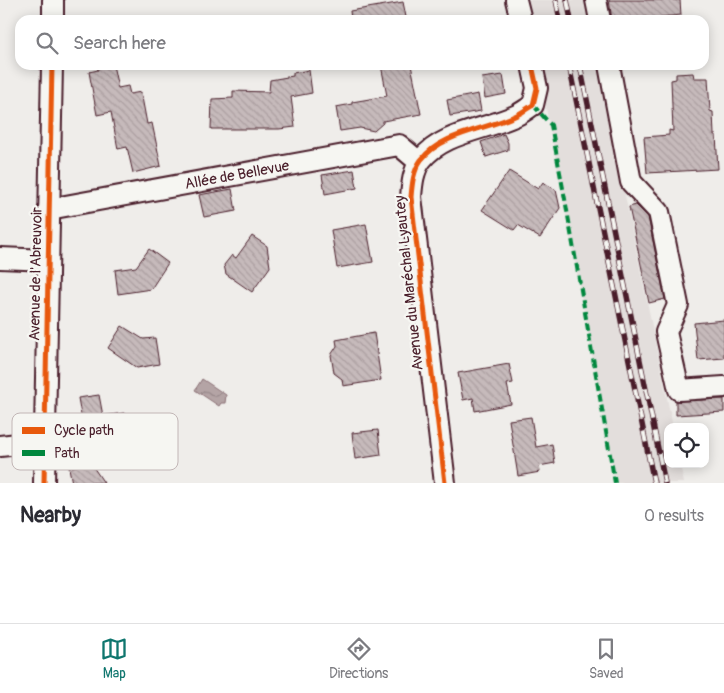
<!DOCTYPE html>
<html lang="en">
<head>
<meta charset="utf-8">
<style>
  body { margin:0; font-family:Pangolin,sans-serif; background:#f7f7f7; color:#2b2b33 }
  .controls { position:absolute; right:15px; bottom:15px; display:grid; overflow:hidden; border-radius:10px; box-shadow:0 2px 12px #0003 }
  .controls button { width:45px; height:45px; display:grid; place-items:center; padding:0; border:0; border-bottom:1px solid #e1e1e2; background:#fff; color:#2b2b33; font:25px sans-serif }
  .list { margin:0; padding:0; list-style:none }
  h2 { display:flex; justify-content:space-between; align-items:center; height:65px; margin:0; padding:0 20px; font-size:21px }
  h2 small { font-size:16px; font-weight:400; color:#7c7c81 }
  .icon { flex:none; width:28px; height:28px; fill:none; stroke:currentColor; stroke-width:2; stroke-linecap:round; stroke-linejoin:round }
  .map { position:relative; flex:none; width:724px; height:483px; overflow:hidden }
  .search { position:absolute; background:#fff; box-shadow:0 2px 12px #0003; left:15px; right:15px; top:15px; height:55px; display:flex; align-items:center; gap:12px; box-sizing:border-box; padding:0 18px; border-radius:15px; color:#7c7c81; font-size:19px }
  .sheet { height:140px; background:#fff }
  nav { display:flex; justify-content:space-around; align-items:center; box-sizing:border-box; height:70px; border-top:1px solid #e1e1e2; background:#fff; font-size:14px; color:#7c7c81 }
  nav a { display:grid; justify-items:center; gap:2px }
  nav .on { color:#0f766e }
  .map>svg:first-child { display:block }
  .built { fill:#e3dedc }
  .water { fill:url(#water-waves); stroke:#8a6f74 }
  .building { fill:url(#building-back-hatch); stroke:#4a1f2b }
  .lines { fill:none; stroke-linecap:round; stroke-linejoin:round }
  .minor-casing { stroke:#4a1f2b; stroke-width:24 }
  .minor { stroke:#f6f6f2; stroke-width:20 }
  .rail-casing { stroke:#4a1f2b; stroke-width:5.5 }
  .rail { stroke:#f6f6f2; stroke-width:4; stroke-dasharray:11; stroke-linecap:butt }
  .quiet { stroke:#00873e; stroke-width:4; stroke-dasharray:8 4; stroke-linecap:butt }
  .cycleway-casing { stroke:#f6f6f2; stroke-width:8 }
  .cycleway { stroke:#e8590c; stroke-width:5 }
  .labels { text-anchor:middle; dominant-baseline:central; stroke-width:4.5; stroke-linejoin:round; paint-order:stroke }
  .street-label { font-size:15px; fill:#4a1f2b; stroke:#f6f6f2 }
  .key { fill:#f6f6f2; stroke:#c2b6b6; stroke-width:1 }
  .key-label { font-size:14px; fill:#4a1f2b }
</style>
</head>
<body>
<div class="map">
<svg width="724" height="483" viewBox="0 0 724 483">
  <defs>
    <pattern id="water-waves" width="16" height="10" patternUnits="userSpaceOnUse" patternTransform="scale(1.25)"><rect width="16" height="10" fill="#b4a4a5"/><path d="M0 5q4-4 8 0t8 0" fill="none" stroke="#948587"/></pattern>
    <pattern id="building-back-hatch" width="6" height="6" patternUnits="userSpaceOnUse" patternTransform="scale(1.25)"><rect width="6" height="6" fill="#c6babb"/><path d="M-1 5l2 2M0 0l6 6M5-1l2 2" fill="none" stroke="#ac9fa1"/></pattern>
  </defs>
  <rect width="100%" height="100%" fill="#efedea"/>
  <filter id="ink" filterUnits="userSpaceOnUse"><feTurbulence type="fractalNoise" baseFrequency=".02" numOctaves="2"/><feDisplacementMap in="SourceGraphic" scale="10" xChannelSelector="R" yChannelSelector="G"/><feConvolveMatrix kernelMatrix="1 2 1 2 8 2 1 2 1" color-interpolation-filters="sRGB"/></filter>
  <g filter="url(#ink)">
    <path class="built" d="M525,0H585L589,20H529Z
      M538,65H598L673,427H668V464H680L684,483H616Z"/>
    <path class="water" d="M202,379L226,395L225,403H221L219,406L195,390Z"/>
    <path class="building" d="M609,0H680L681,15L662,17V20H612Z
      M403,2L406,17L392,20H351L350,11Z
      M97,65H113L118,88L128,86L130,94L141,92L147,124L152,123L161,166L133,173L127,147L118,149L111,112L97,115L89,72L98,70Z
      M381,65H411L421,114L383,121V123L374,131L360,128L340,131L336,107L352,104V102L387,96Z
      M309,70L312,93L291,97L295,127L279,129H211L212,99L233,98V91L269,92L270,80L293,76V73Z
      M693,73L694,78H708L710,111L713,112L714,135H716L718,169L647,173L644,137L669,135V130L673,131L671,80L676,79V74Z
      M503,75L506,94L485,98L482,78Z
      M478,94L481,111L450,116L447,100Z
      M504,134L508,143V150L486,157L481,142Z
      M354,170L357,188L325,194L322,175Z
      M509,171L538,189L543,182L556,190L560,208L540,238L518,225L514,230L482,210Z
      M232,189L236,211L204,217L199,195Z
      M636,205L648,217L665,299L649,303L629,207Z
      M366,224L373,262L337,268L331,230Z
      M252,236L267,246L270,267L252,292L226,274L224,265L232,255L236,258Z
      M149,249L168,263L151,289L118,294L115,270L136,267Z
      M724,320V358L698,360L694,323Z
      M122,326L143,339L155,338L159,364L137,368L108,348Z
      M374,333L381,380L343,386L342,379L334,373L331,355L337,346L336,340Z
      M509,364L513,383L507,384L511,404L475,411L473,398L463,400L458,373Z
      M99,395L103,416L124,413L127,433L77,443L104,483H72L69,468L77,466L70,428L83,426L78,398Z
      M724,399V412L676,415V401Z
      M531,417L536,447L552,444L555,463L539,466L540,472L518,476L509,420Z
      M378,430L381,455L355,459L352,433Z"/>
    <g class="lines">
      <g class="minor-casing">
        <g id="minor">
          <path d="M516,0L521,20"/>
          <path d="M596,0L600,20"/>
          <path d="M53,20V0"/>
          <path d="M609,65L631,182L659,212L678,305L666,332L679,390L724,387"/>
          <path id="s1" d="M49,209L399,145L419,162"/>
          <path d="M0,258L48,260"/>
          <path d="M0,446L45,441"/>
          <path d="M44,483L52,65"/>
          <path d="M445,483L411,197C412,185 413,171 421,160C443,132 486,130 517,115C523,112 528,108 533,105L537,88L532,65"/>
        </g>
      </g>
      <use href="#minor" class="minor"/>
      <g class="rail-casing">
        <path id="rail" d="M556,0L560,20
          M567,0L571,20
          M569,65L654,483
          M580,65L665,483"/>
      </g>
      <use href="#rail" class="rail"/>
      <path class="quiet" d="M533,105L551,125L565,199L615,483"/>
      <g class="cycleway-casing">
        <path id="cycleway" d="M44,483L52,65
          M445,483L411,197C412,185 413,171 421,160C443,132 486,130 517,115C523,112 528,108 533,105L537,88L532,65"/>
      </g>
      <use href="#cycleway" class="cycleway"/>
    </g>
  </g>
  <g class="labels">
    <g class="street-label">
      <text stroke="none"><textPath href="#s1" startOffset="191">Allée de Bellevue</textPath></text>
      <text transform="translate(36 274) rotate(-89)">Avenue de l'Abreuvoir</text>
      <text transform="translate(409 283) rotate(-96)">Avenue du Maréchal Lyautey</text>
    </g>
  </g>
  <rect x="12" y="413" width="166" height="57" rx="8" class="key"/>
  <rect x="22" y="427" width="23" height="7" fill="#e8590c"/>
  <rect x="22" y="450" width="23" height="6" fill="#00873e"/>
  <g class="key-label">
    <text x="54" y="435">Cycle path</text>
    <text x="54" y="458">Path</text>
  </g>
</svg>
<div class="controls">
<button><svg class="icon" aria-label="locate" viewBox="0 0 24 24"><circle cx="12" cy="12" r="6"/><path d="M12 2v4M12 18v4M2 12h4M18 12h4"/></svg></button>
</div>
<div class="search"><svg class="icon" aria-label="search" viewBox="0 0 24 24"><circle cx="10" cy="10" r="6"/><path d="M15 15l6 6"/></svg>Search here</div>
</div>
<section class="sheet">
<h2>Nearby<small>0 results</small></h2>
<ul class="list">
</ul>
</section>
<nav>
<a class="on"><svg class="icon" aria-label="map" viewBox="0 0 24 24"><path d="M3 6l6-2 6 2 6-2v14l-6 2-6-2-6 2zM9 4v14M15 6v14"/></svg>Map</a>
<a><svg class="icon" aria-label="directions" viewBox="0 0 24 24"><path d="M12 3l9 9-9 9-9-9zM9 14v-3h6M13 9l2 2-2 2"/></svg>Directions</a>
<a><svg class="icon" aria-label="saved" viewBox="0 0 24 24"><path d="M7 4h10v16l-5-4-5 4z"/></svg>Saved</a>
</nav>
</body>
</html>
